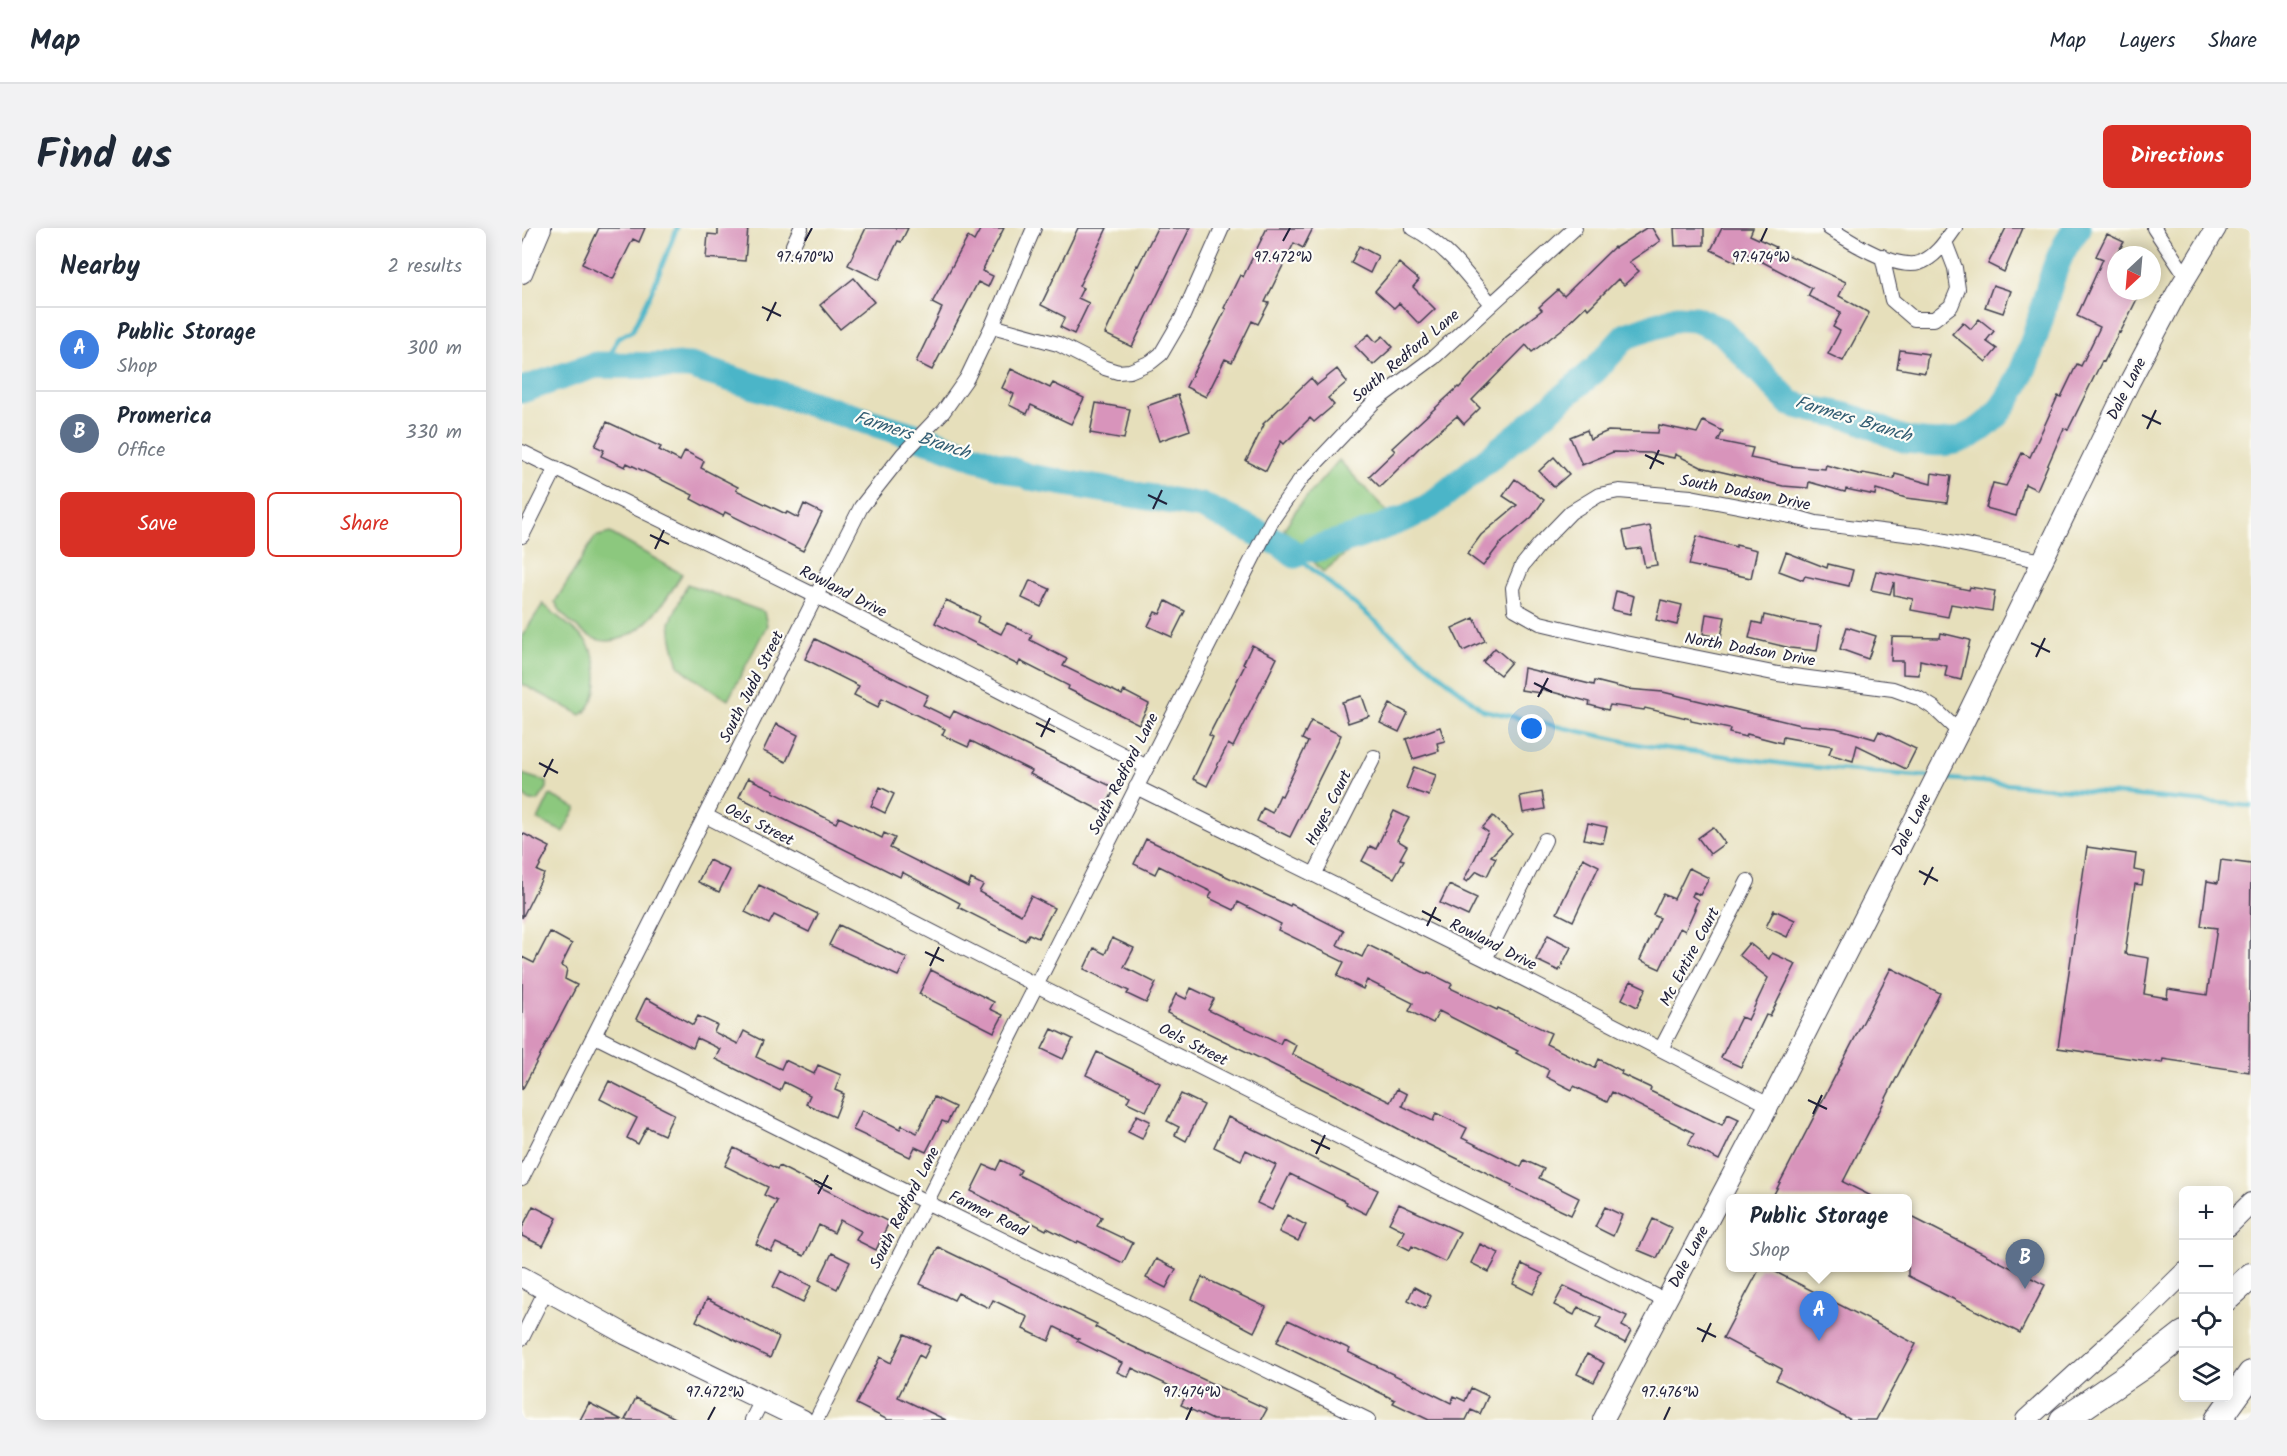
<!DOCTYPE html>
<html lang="en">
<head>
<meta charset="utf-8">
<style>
  body { margin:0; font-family:Kalam,sans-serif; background:#f2f2f3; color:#1f2937 }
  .controls { position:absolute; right:18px; bottom:18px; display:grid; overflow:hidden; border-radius:9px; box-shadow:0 3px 15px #0003 }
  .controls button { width:54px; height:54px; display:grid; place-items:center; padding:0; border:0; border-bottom:2px solid #e0e1e3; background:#fff; color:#1f2937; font:30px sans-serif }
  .compass { position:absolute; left:1585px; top:18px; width:54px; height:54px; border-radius:50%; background:#fff; box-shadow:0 3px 15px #0003; rotate:206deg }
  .you { position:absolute; left:1010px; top:501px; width:21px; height:21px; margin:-15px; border:4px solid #fff; border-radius:50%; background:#1a73e8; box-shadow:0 0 0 9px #1a73e833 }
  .badge { display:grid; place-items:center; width:39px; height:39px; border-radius:50%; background:#d93025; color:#fff; font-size:20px; font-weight:700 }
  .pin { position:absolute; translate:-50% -50px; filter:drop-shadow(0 2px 3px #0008) }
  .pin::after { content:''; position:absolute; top:32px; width:21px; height:18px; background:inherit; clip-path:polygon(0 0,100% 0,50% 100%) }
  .popup { position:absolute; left:1204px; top:966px; width:186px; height:78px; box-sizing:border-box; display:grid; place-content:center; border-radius:9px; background:#fff; filter:drop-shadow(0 2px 4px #0005); font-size:20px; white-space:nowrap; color:#747a83 }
  .popup b { font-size:22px; color:#1f2937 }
  .popup::after { content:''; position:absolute; left:50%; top:100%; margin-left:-12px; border:12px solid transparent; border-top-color:#fff }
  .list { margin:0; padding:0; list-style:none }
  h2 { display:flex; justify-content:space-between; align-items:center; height:78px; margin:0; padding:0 24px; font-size:26px }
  h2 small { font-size:20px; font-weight:400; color:#747a83 }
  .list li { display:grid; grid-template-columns:39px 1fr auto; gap:18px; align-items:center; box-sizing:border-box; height:84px; padding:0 24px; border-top:2px solid #e0e1e3 }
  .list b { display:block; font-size:22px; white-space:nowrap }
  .list p { margin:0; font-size:20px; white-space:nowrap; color:#747a83 }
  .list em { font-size:20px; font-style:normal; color:#747a83 }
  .actions { display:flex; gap:12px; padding:18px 24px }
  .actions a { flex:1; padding:14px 0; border:2px solid #d93025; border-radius:9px; text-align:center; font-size:21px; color:#d93025 }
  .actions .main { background:#d93025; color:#fff }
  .icon { flex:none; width:33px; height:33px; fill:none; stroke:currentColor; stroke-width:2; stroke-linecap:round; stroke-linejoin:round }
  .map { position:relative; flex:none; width:1729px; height:1192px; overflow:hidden; border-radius:9px }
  header { display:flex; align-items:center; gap:36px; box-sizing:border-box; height:84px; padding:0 30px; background:#fff; border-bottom:2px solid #e0e1e3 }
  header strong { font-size:28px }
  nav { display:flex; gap:33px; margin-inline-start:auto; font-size:21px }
  .intro { display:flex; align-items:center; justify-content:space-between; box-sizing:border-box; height:144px; padding:0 36px }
  h1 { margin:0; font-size:42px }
  .button { padding:15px 27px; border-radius:9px; background:#d93025; color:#fff; font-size:21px; font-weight:700 }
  main { display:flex; gap:36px; padding:0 36px }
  aside { flex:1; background:#fff; border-radius:9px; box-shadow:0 3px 15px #0003 }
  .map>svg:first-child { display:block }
  .green { fill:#8cc87e; stroke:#57755c; stroke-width:1.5 }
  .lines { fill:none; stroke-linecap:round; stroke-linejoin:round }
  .stream { stroke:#4bb5c8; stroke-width:4.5 }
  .river { stroke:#4bb5c8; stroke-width:27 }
  .building { fill:#d894bb }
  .street-casing { stroke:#3f3e4e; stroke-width:16 }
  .secondary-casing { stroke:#3f3e4e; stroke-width:22 }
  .highway-casing { stroke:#3f3e4e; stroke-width:28 }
  .street { stroke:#fff; stroke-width:14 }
  .secondary { stroke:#fff; stroke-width:20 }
  .highway { stroke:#fff; stroke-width:26 }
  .ticks { fill:none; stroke:#22223b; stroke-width:2 }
  .labels { text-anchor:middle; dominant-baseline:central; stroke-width:4.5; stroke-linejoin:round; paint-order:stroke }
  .street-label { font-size:16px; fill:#22223b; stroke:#fdfcf7 }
  .water-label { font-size:18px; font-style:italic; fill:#325d73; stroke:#fdfcf7 }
  .ticks-label { font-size:15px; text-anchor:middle; fill:#22223b; stroke:#fdfcf7; stroke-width:4.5; stroke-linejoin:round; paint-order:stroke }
</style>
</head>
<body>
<header>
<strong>Map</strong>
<nav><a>Map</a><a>Layers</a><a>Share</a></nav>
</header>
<div class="intro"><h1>Find us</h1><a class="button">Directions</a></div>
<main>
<aside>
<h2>Nearby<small>2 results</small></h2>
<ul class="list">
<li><span class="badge" style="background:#3f7fe0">A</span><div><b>Public Storage</b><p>Shop</p></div><em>300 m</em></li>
<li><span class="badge" style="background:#5c6f8a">B</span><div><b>Promerica</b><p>Office</p></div><em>330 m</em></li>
</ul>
<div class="actions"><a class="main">Save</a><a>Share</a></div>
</aside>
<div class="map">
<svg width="1729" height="1192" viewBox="0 0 1729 1192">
  <rect width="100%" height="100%" fill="#fdfcf7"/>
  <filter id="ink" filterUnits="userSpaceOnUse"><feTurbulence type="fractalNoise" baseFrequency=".0167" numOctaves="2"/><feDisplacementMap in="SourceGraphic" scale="12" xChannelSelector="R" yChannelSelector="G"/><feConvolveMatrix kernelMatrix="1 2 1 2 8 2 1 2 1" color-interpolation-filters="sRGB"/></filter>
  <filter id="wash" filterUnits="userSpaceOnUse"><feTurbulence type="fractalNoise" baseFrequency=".008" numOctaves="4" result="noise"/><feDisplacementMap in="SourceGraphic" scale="24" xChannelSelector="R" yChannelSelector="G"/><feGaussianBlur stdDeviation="1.35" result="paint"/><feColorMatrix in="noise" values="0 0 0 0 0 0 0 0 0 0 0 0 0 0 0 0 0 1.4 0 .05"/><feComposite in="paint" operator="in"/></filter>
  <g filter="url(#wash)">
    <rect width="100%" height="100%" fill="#e6dfbb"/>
    <path class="green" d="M817,232L870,289L801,344L762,301L776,279Z
      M88,305L160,346C140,380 101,437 58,402C47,393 40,387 33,374L73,309Z
      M165,356L242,384L245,397L206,472L173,451L157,438L150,412L148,395Z
      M21,376C34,388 49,398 61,410C79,428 81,472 59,487L0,456V408Z
      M0,546L25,554V560L16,573H8L0,566Z
      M28,567L54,580L41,604L16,592Z"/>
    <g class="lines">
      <path class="stream" d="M85,136L95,111L111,102L129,65L155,0
        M773,327L961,482L1120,517L1278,538L1407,549
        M773,327L785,324
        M1418,550L1729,578"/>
      <path class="river" d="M0,162L74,137L168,138L415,215L507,249L680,278L759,316L773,327
        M792,321L834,309L884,290L908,278L1007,198L1073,142L1104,108L1155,90L1173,91L1200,103L1268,175C1289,183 1310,183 1331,190C1349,195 1367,208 1386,212C1402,214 1420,217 1436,212C1487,196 1504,137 1518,92C1527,60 1533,26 1556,0"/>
    </g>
    <g id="blocks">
      <path class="building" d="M77,0H123L117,14L111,11L91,51L60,36Z
        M196,0H226L223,33L184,30L186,6L196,7Z
        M344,0H386L379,14L376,13L357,52L326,37Z
        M459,0H482L460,43L471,48L466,59L456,54L410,142L394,134L420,80L410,75L446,9L452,13Z
        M556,0H585L557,58L561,60L556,70L567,75L552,106L538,99L543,89L519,77Z
        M635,0H668L610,119L583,106L615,37L616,38Z
        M745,0H791L781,20L772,15L743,74L747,75L736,96L730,93L710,134L703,131L684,169L664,159L704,81L702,80L718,47L721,49Z
        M1124,0H1130L1138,13L1107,34L1117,43L1102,57L1096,51L1066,81L1064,78L1039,102L1010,124L1004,117L950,172L958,180L942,196L935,188L898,219L858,259L847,248L873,223L870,220L936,159L937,160L984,109L1020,82L1017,79L1036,62L1042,68L1092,19L1093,20Z
        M1152,0H1182V17L1153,18Z
        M1200,0H1231L1228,7L1254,19L1253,21L1324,54L1317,68L1347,85L1321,133L1306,126L1318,103L1311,99L1319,84L1286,68L1290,60L1220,23L1214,34L1189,22Z
        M1484,0H1501L1482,44L1466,36Z
        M1585,6L1602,14L1594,27V63H1619L1598,105L1597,104L1582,134L1580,133L1546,202L1542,200L1515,262L1503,256L1494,288L1464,280L1471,255L1484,258L1500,225L1508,229L1536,168L1539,169L1555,136L1559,138L1578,99L1555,88L1581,31L1574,28Z
        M837,18L856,28L848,45L829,35Z
        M877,35L897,52L891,59L913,81L897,96L877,75L872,80L853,63Z
        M332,50L352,74L318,101L298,77Z
        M1471,57L1489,63L1481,85L1463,79Z
        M1457,91L1472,103L1464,113L1475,121L1464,134L1430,106L1441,94L1449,101Z
        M847,106L854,114L861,108L871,119L851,137L833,118Z
        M1378,122L1406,126L1403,145L1375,140Z
        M489,141L528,160L531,155L562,170L549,196L509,177L505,186L487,177L492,166L480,160Z
        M815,141L825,154L806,170L812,177L792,194L788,190L762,216L759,213L744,243L724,233L742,197L741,196L789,150L795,157Z
        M656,167L668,202L637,213L625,178Z
        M574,175L608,181L602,211L568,205Z
        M1181,193L1201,203L1196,213L1231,220L1228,230L1268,238L1303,241L1304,237L1340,247L1341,245L1372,251L1373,246L1409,256L1410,245L1429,248L1425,275L1384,270L1354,261L1353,267L1324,261L1323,264L1287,254L1286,260L1261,258L1179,239L1153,226L1152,230L1128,225L1091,224L1060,237L1048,209L1065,202L1068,211L1086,203L1136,205L1137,197L1175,205Z
        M85,194L139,219L137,222L158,233L163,223L182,233L179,240L216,259L214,262L264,286L265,284L276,290L282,276L300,285L281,323L203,284L201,288L169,271L171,267L105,235L103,239L79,228L82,222L73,218Z
        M1032,229L1047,246L1032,259L1017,243Z
        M993,251L1022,272L1010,289L978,316L961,338L945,326L959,307L995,277L981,268Z
        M1128,298L1135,337L1123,339L1119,320L1105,322L1101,303Z
        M1175,308L1214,319V317L1235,322L1229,350L1167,337Z
        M1264,324L1305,340L1306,336L1331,342L1327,358L1283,348L1281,352L1257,343Z
        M1354,343L1447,362L1448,359L1473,363L1470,383L1429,376L1426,389L1389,382L1391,371L1372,367V354L1368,366L1349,362Z
        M508,352L528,361L519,379L500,370Z
        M1094,363L1112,368L1108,386L1090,382Z
        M424,372L457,388L455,394L479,406L485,395L510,407L508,412L545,431L541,438L600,467L602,463L627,476L617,496L546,461L547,458L498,433L496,437L413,395Z
        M1139,372L1160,377L1155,397L1134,392Z
        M644,373L663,383L650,409L626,398L633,384L638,386Z
        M1184,386L1203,389L1199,409L1181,406Z
        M1242,387L1271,394L1299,398L1295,423L1268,420L1227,410L1231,394L1240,396Z
        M952,390L963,413L941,423L930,400Z
        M1325,399L1354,408L1346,431L1318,421Z
        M1419,405L1448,412L1439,452L1423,448L1425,438L1398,432L1397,447L1381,446V433H1369L1370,409L1418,410Z
        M293,411L406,467L401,477L428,490L432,483L593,560L581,584L508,546L510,543L449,513L446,519L420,507L423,501L360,470L356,479L332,467L337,458L283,431Z
        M730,417L755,430L711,519L706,516L685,558L671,551L691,509L687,507L723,437L721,436Z
        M973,420L989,434L978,447L961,434Z
        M1002,440L1072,457L1073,453L1105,461L1141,464L1278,497L1314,500L1353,511L1357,503L1394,521L1384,541L1335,517L1331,533L1307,526L1310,518L1261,509L1260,515L1225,506L1224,509L1207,505L1208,501L1169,493V491L1123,480L1122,482L1088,477L1086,482L1067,477L1068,474L1019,461L1018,465L999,462Z
        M840,468L847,488L826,495L820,474Z
        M868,476L886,485L877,504L858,495Z
        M789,493L819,507L768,609L735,593L741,580L750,585L758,567L760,568L786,514L780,511Z
        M254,496L276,507L264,534L241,523Z
        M918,499L923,513L915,515L917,523L891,531L884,511Z
        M892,539L914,547L907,568L884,560Z
        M226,550L252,562L251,564L314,595L317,589L360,610L362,605L373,610L368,620L446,659L449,651L461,657L457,664L499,687L509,668L532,680L516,710L507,706L503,713L436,679L438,675L380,644L378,649L217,569Z
        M358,559L372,566L363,585L349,578Z
        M1020,564L1023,581L1001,585L998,568Z
        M872,583L887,590L875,612L885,618L878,631L882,632L872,650L840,633L848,618L854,621Z
        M971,588L990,606L969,628L974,630L965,648L955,643L945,654L942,652L966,604L960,600Z
        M1066,595L1085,599L1081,615L1062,611Z
        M1191,599L1203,615L1188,626L1176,610Z
        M0,605L28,619L15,643L22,646L0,690Z
        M624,611L768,678L769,676L822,703L815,717L840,729L846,717L905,746L906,744L930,756L928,760L975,782L976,780L1029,805L1024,816L1073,840L1077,831L1100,843L1099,846L1129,860L1128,863L1200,897L1206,886L1217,891L1197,932L1166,917L1172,905L1090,864L1085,874L1052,858L1050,862L1024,849L1027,842L994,825L996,823L917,783L911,795L887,783L891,775L845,752L841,761L815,748L822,734L756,702L759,696L716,674L712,682L687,670L690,664L637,638L633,646L612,636Z
        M1565,619L1614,626L1612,642L1622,644L1620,657L1613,656L1603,726L1627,730L1622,766L1645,770L1646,761L1685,767L1695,700L1679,698L1685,653L1696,655L1699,632L1729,636L1727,844L1641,831L1640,835L1536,820Z
        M1061,630L1077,638L1051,693L1035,685Z
        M187,632L208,642L197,664L176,654Z
        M1167,640L1187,650L1178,667L1172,664L1170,668L1176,672L1172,681H1173L1163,703L1158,700L1138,741L1118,732L1138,690L1131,687L1141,666L1152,671Z
        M237,657L296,686L287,704L252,687L247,696L223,684Z
        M927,657L955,670L946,688L918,675Z
        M1252,682L1273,692L1265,709L1244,699Z
        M317,697L385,730L376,748L307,717Z
        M28,704L50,716L39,738L45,741L43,751L55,757L0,862V729L12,735Z
        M1026,707L1049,719L1037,743L1014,732Z
        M590,710L612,720L602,739L634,755L624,775L605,766L607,763L562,741L572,720L583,726Z
        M1227,715L1247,731L1250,725L1274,736L1248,788L1244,787L1219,839L1199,830L1219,789L1226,792L1246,750L1217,727Z
        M1369,740L1418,765L1321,954L1353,970H1250Z
        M409,742L472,774L468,781L481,787L472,804L397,766Z
        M1109,753L1124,760L1115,779L1100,771Z
        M669,760L692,771L686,782L758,816L761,810L774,817L770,826L868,874L875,861L885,866L880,878L911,893L914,885L945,900L940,910L999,939L1002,932L1022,941L1017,950L1057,970L1049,987L989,959L990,957L901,914L815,868L645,785L654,766L664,771Z
        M124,770L171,797L176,788L195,797L192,804L216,816L222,803L241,813L234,829L259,841L263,832L292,846L296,837L319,847L313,862L322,866L313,889L284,876L288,867L262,854L258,863L193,831L198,821L175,810L171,820L114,791Z
        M530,801L551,811L541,831L520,821Z
        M575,824L638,855L624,883L605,874L608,868L564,847Z
        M87,853L152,886L142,907L125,899L116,916L105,910L115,890L78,871Z
        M659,866L682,877L664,913L653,907L657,899L645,893Z
        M412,869L433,879L425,895L420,893L404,924L393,919L388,929L331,902L340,882L378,901L380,897L395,905Z
        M615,887L628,893L620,911L606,904Z
        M706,889L856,962L844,986L824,976L825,974L768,946L750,982L735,975L754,937L724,922L719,932L692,919Z
        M212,920L255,941L257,938L367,994L354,1022L334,1012L339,1003L318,992L312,1005L297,997L282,1028L254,1015L249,1024L234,1016L255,973L242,967L246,959L203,938Z
        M479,932L499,942L496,947L580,989L575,998L611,1015L601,1035L556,1013L555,1015L525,1000L524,1002L449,963L462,937L474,942Z
        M877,976L938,1004L923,1034L890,1018L888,1022L876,1016L883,1003L867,995Z
        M11,978L35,990L21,1018L0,1008V1000Z
        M1083,979L1100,987L1091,1008L1073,999Z
        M765,987L784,997L776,1013L757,1004Z
        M1386,987L1523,1057L1498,1105L1386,1048Z
        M1131,991L1150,1000L1135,1030L1116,1022Z
        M958,1016L977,1025L967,1044L949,1035Z
        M416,1019L575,1096L573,1099L603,1115L745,1181L739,1192H691L659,1177L665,1166L610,1140L606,1149L595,1144L600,1135L555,1113L557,1111L533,1099L527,1113L501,1101L506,1089L471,1072L467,1080L436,1065L432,1072L398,1056Z
        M310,1025L328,1034L315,1061L297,1052Z
        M634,1031L654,1041L644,1060L624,1050Z
        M1000,1036L1021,1046L1011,1066L991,1056Z
        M1238,1040H1246L1394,1116L1354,1192H1329L1254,1152L1260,1141L1201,1110Z
        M259,1043L289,1058L281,1074L251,1059Z
        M680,1049L744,1079L732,1104L670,1071Z
        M1042,1058L1105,1088L1100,1098L1109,1103L1103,1115L1074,1100L1079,1090L1056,1079L1052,1087L1032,1077Z
        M892,1059L909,1068L903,1081L886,1072Z
        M185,1071L257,1109L248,1130L174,1093Z
        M766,1092L828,1121L826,1124L929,1175L932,1168L943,1173L949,1160L966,1168L958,1186L949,1182L944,1192H907L871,1175L873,1172L755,1114Z
        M383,1106L408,1118L402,1130L397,1127L376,1169L424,1192H366L334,1176L358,1129L369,1135Z
        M1065,1126L1082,1135L1072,1154L1055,1146Z
        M114,1170L157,1192H103Z
        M67,1175L100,1192H58Z"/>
    </g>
  </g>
  <g filter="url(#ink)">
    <use href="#blocks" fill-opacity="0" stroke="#3f3e4e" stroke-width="1.5"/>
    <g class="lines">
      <g class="street-casing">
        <path id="street" d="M891,0C925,18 945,47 969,76
          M1307,0C1327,13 1373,42 1397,35C1413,30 1424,13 1433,0
          M1632,0L1665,50
          M271,17L279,0
          M1360,28L1370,72L1392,91H1412L1429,78L1436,61L1433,40L1423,14
          M470,98L536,116L583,140L596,144L608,143L629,134L639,126L660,90L700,0
          M0,224L294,368L625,539
          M0,308L34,240
          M1437,504L1412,480L1396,470L1371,461L1256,446L1098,414L1018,395L993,381L991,360L1000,338L1018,316L1049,284L1077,267L1097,263L1169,269L1273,289L1294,295L1400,308L1521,333
          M614,559L963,731L1247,877
          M184,588L514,757L1144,1073
          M792,647L852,529
          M963,731L1023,612
          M73,808L404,974L846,1192
          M1139,821L1226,653
          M0,950L339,279L381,226L421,184L445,150L470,98L512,0
          M0,1110L24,1062
          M230,1192L240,1172
          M294,1192L750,292L778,252L852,174L911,130L1053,0"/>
      </g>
      <g class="secondary-casing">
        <path id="secondary" d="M0,45L19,0
          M1706,998L1729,975
          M0,1049L103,1106L281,1192
          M1081,1192L1247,877L1437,504L1608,153L1654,66L1694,0
          M1504,1192L1615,1091L1662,1045"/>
      </g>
      <g class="highway-casing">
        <path id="highway" d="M1706,1069L1729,1048
          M1541,1192L1622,1137L1662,1106
          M1696,1192L1729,1146"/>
      </g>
      <use href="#street" class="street"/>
      <use href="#secondary" class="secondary"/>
      <use href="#highway" class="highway"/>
    </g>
  </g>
  <path class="ticks" d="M283,13L290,0M761,13L768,0M1239,13L1245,0M240,79L259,88M245,93L254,74M1620,187L1639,196M1625,201L1634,182M1123,227L1142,236M1128,241L1137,222M626,267L645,276M631,281L640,262M128,307L147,316M133,321L142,302M1509,415L1528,424M1514,429L1523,410M1012,455L1030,464M1016,469L1026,450M514,495L533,504M519,509L528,490M17,535L36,545M22,549L31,531M1397,643L1416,653M1402,657L1411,639M900,683L919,693M905,698L914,679M403,724L422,733M408,738L417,719M1286,872L1305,881M1291,886L1300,867M789,912L808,921M794,926L803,907M292,952L310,961M296,966L306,947M1175,1100L1194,1109M1180,1114L1189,1095M186,1192L193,1179M664,1192L670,1179M1142,1192L1148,1179"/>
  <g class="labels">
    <g class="street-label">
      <text transform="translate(884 128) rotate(-40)">South Redford Lane</text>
      <text transform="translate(1605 161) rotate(-63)">Dale Lane</text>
      <text transform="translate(1223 265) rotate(11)">South Dodson Drive</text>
      <text transform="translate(321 364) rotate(27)">Rowland Drive</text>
      <text transform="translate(1228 422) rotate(10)">North Dodson Drive</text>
      <text transform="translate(230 459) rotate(-63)">South Judd Street</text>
      <text transform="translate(602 546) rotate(-63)">South Redford Lane</text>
      <text transform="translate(807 580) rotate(-63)">Hayes Court</text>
      <text transform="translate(237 597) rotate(27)">Oels Street</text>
      <text transform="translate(1390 597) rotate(-63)">Dale Lane</text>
      <text transform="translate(971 717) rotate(27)">Rowland Drive</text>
      <text transform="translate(1168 729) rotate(-62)">Mc Entire Court</text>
      <text transform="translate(671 817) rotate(27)">Oels Street</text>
      <text transform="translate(383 980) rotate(-63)">South Redford Lane</text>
      <text transform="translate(466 986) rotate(26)">Farmer Road</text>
      <text transform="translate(1167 1029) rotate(-62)">Dale Lane</text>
    </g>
    <g class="water-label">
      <text transform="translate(1331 192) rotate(17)">Farmers Branch</text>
      <text transform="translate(390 208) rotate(18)">Farmers Branch</text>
    </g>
  </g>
  <g class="ticks-label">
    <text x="283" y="34">97.470°W</text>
    <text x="761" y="34">97.472°W</text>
    <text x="1239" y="34">97.474°W</text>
    <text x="193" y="1169">97.472°W</text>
    <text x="670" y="1169">97.474°W</text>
    <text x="1148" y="1169">97.476°W</text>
  </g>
</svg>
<div class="controls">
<button>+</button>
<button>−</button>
<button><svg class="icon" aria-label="locate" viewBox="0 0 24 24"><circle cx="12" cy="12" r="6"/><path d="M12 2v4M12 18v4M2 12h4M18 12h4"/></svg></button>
<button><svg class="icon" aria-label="layers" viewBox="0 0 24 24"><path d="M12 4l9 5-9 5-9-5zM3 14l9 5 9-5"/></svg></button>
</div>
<svg class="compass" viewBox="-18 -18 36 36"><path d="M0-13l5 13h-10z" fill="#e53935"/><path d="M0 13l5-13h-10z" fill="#747a83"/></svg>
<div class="you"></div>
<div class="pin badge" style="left:1297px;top:1113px;background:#3f7fe0">A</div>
<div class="popup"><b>Public Storage</b>Shop</div>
<div class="pin badge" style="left:1503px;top:1061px;background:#5c6f8a">B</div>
</div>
</main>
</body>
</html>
